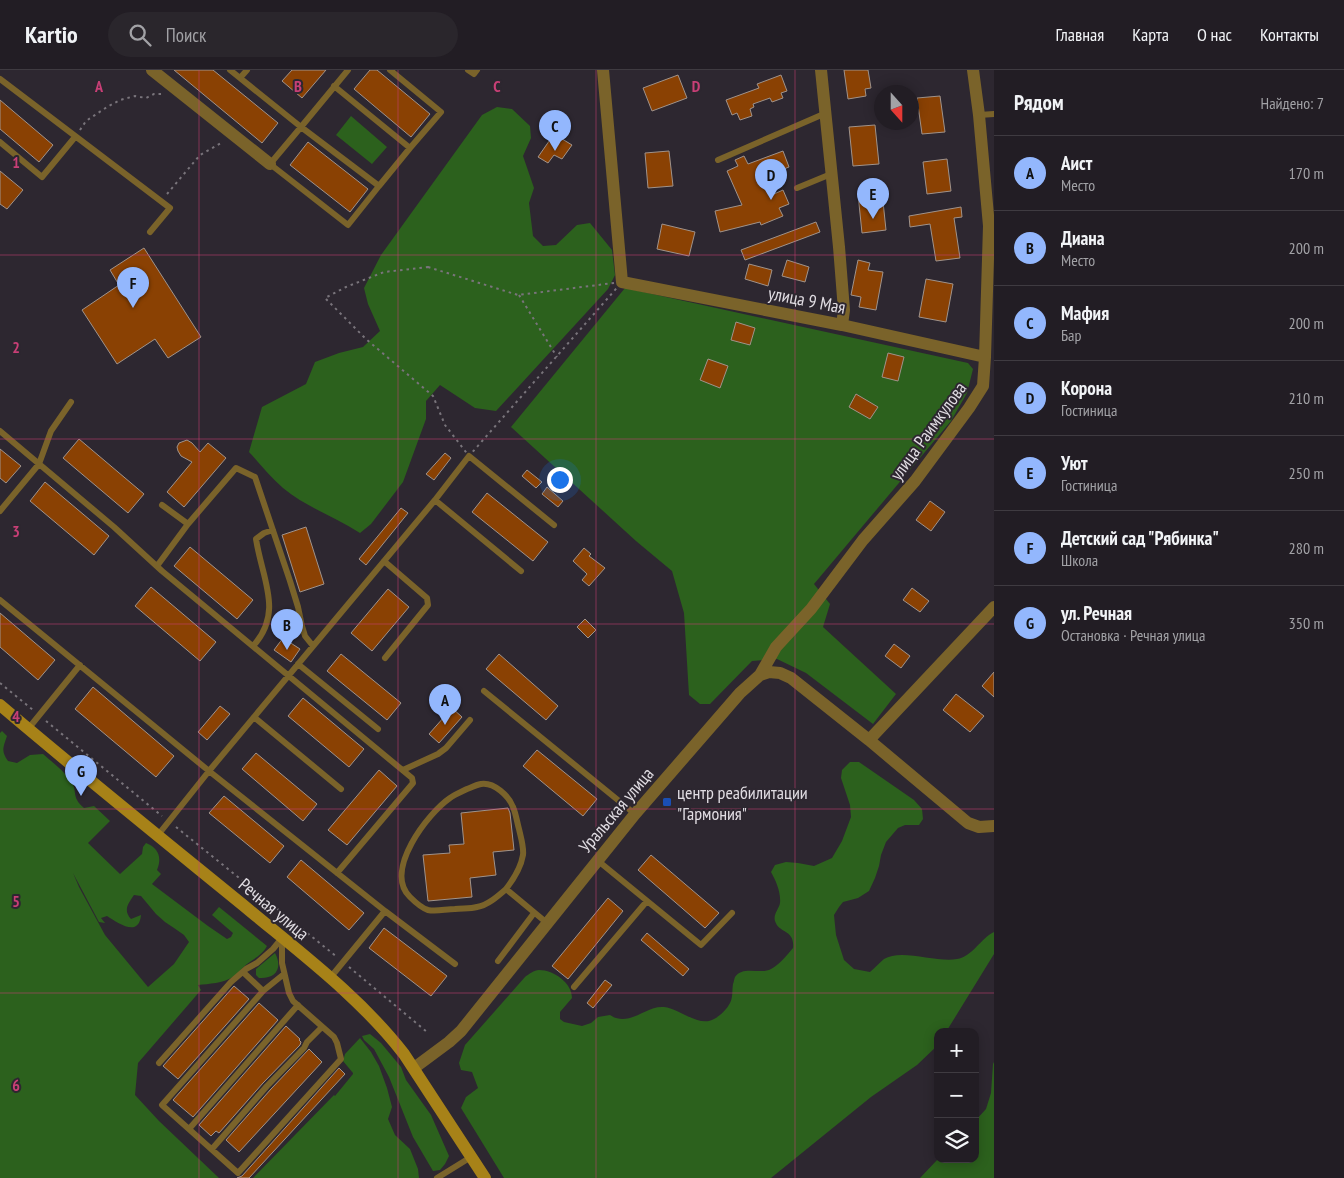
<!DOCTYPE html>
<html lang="ru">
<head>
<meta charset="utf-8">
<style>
  body { margin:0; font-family:"PT Sans Narrow",sans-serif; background:#2a262c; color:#f1f3f6 }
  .controls { position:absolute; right:15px; bottom:15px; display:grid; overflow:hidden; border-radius:10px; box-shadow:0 2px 12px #0003 }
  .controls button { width:45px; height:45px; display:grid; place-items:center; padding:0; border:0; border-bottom:1px solid #3f3b41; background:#221d24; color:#f1f3f6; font:25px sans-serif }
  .compass { position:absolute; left:874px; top:15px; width:45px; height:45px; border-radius:50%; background:#221d24; box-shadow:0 2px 12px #0003; rotate:159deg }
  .you { position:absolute; left:559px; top:409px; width:18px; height:18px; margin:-12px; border:4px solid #fff; border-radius:50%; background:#1a73e8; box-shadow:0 0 0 8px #1a73e833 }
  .badge { display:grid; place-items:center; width:32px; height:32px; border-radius:50%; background:#93b7fd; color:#111; font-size:16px; font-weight:700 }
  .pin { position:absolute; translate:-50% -41px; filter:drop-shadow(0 1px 2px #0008) }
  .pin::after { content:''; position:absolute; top:26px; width:18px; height:15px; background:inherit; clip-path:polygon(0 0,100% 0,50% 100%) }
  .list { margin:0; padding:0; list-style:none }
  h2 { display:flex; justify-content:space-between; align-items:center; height:65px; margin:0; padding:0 20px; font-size:21px }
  h2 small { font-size:16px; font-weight:400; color:#a2a2a6 }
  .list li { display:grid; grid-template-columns:32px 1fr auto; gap:15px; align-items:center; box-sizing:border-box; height:75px; padding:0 20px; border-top:1px solid #3f3b41 }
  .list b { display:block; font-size:19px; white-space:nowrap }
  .list p { margin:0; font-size:16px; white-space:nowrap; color:#a2a2a6 }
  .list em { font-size:16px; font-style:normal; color:#a2a2a6 }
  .icon { flex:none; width:28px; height:28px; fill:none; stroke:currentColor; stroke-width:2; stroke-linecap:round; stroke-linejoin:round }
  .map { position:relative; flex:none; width:994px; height:1108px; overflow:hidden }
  header { display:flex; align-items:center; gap:30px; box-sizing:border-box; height:70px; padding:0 25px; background:#221d24; border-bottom:1px solid #3f3b41 }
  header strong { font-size:24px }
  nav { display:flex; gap:28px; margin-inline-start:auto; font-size:18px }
  .search { width:350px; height:45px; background:#2a262c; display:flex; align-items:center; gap:12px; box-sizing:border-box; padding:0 18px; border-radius:28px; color:#a2a2a6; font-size:19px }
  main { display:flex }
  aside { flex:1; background:#221d24 }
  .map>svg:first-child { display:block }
  .green { fill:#2c611d; fill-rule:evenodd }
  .building { fill:#8a4103; stroke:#a0938b }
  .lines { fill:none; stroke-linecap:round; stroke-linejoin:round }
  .path { stroke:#79747b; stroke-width:2; stroke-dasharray:2.5 4; stroke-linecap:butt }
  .lane { stroke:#7a632a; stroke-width:6 }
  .street { stroke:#7a632a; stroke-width:12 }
  .secondary { stroke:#a78218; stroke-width:12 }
  .grid { fill:none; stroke:#c83f76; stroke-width:1; stroke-opacity:0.55 }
  .transit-dot { fill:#1a4fb4; stroke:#2d2730; stroke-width:2 }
  .labels { text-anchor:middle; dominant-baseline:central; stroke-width:4; stroke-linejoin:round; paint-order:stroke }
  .street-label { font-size:18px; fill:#e1dde3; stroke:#2d2730 }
  .poi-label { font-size:18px; fill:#e1dde3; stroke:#2d2730; text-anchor:start }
  .grid-label { font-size:16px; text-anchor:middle; font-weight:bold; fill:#c83f76; stroke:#2d2730; stroke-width:4; stroke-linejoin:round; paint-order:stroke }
</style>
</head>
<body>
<header>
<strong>Kartio</strong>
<div class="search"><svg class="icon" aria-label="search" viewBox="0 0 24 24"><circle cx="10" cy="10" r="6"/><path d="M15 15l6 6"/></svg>Поиск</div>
<nav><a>Главная</a><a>Карта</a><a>О нас</a><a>Контакты</a></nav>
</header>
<main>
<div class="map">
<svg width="994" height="1108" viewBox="0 0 994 1108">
  <rect width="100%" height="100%" fill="#2d2730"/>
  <path class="green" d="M497,37L512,39L530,56L531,68L523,86L534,118L529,133L533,166L543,176L556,175L577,155L590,153L612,180L615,205L608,219L496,341L475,338L440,315L426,331V349L403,412L371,454L360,463C335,447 306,437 283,418C271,408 260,394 249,382L262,337L306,314L315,292L339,283L363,277L380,261L368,234L364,218L381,185L482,45Z
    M351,46L387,77L372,94L336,65Z
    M625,218L968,293L973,299L967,323L951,351L814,514L830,534L823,557L896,624L873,654L806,603L777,589L752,591L710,634H700L689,625L684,543L672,501L636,471L511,357Z
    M2,661L7,666C3,678 1,681 8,691L17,693L30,685L43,684C52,692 63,700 70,710C79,721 70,726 84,738L94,736L110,751L88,773L120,804L142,784L143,777L146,773C159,778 162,788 157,800L161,804L152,814L208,856L227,869L231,867L233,863L212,845L219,837L267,876C262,885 255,888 247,894C242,898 238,904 233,907C223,913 209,914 198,915L201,920L138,993L135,1025L159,1051L219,1108H0V663ZM73,803L99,852L105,853L101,848L107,846C118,853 139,868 141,845L131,849C123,840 128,834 134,825L141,826L156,844L165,852L174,858L184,865L189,872L174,894L148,917L105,865L79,817Z
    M850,692H859L914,730L922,739L923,749L919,755H905L898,758L886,772L881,785L879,796L875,808L869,821L858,828L843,832L839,837L834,845L836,865L844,890L854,899L870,902C875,898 879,893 884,889C901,878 937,893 957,889C972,887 981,868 994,862V884L946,962H938V975L917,995L871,1027L771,1108H504L461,1038L466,1027L478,1018L472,1002L461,1000L459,993L465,975L525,907C529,904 534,900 539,900C554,900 572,913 572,928L560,942V949L564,952L582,956L591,953L598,947L610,945C629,958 646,935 664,937C679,938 699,958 714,949C720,946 727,939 730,933C733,928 732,920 733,914C734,912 734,909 735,907C743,895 761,905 771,899C779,895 787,885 793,878C795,859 779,864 775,851C773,844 779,839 780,833C781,822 776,811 771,802L775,795L786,792L798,793L814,796L832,788L842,771L851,747L850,735L841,708L842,700Z
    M275,883C283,898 276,909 259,908L256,905V899Z
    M370,964L381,973L401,997L406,1010L431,1045L449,1086L445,1094L440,1100L433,1101L413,1067L389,1007L374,979L364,970L362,966Z
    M360,968L371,982L379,996L387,1018L392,1037L388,1049L395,1065L410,1079L418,1099L419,1108H253L334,1025L335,1026L353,1004V1003L343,991L345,984Z
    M994,992V1108H920L938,1089H975V1051L986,1039L991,1023L993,994Z"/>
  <path class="building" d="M174,0H213L278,53L262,73Z
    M292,0H326L302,28L282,11Z
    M370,0H377L430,44L411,67L354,19Z
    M844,0H868L871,18L865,19L866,26L848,29Z
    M678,5L687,28L652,41L643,18Z
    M781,5L787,21L781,23L783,28L772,32L770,28L753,34L754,37L750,39L752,46L740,50L737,43L732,45L726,30L759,18L757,14Z
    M940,26L945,62L922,64L917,28Z
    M0,30L53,75L39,92L0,59Z
    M875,55L879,94L853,96L849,57Z
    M554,64L572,75L562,89L554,85L548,93L538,87Z
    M308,72L368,119L350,142L290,95Z
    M669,81L673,116L648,118L645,83Z
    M783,81L789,97L766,106L774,124L783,120L789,134L779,138L783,146L761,155L760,152L720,162L715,141L742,135L727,101L738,96L735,90L744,86L748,94Z
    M947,89L951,121L927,124L923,92Z
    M0,101L23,120L7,139L0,134Z
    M882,122L886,160L862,163L858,124Z
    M961,137L962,147L954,148L960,188L936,191L930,154L910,157L909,146Z
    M816,152L820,162L745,190L741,180Z
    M662,154L695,162L689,186L657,179Z
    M144,178L201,267L168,288L155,269L117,294L82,240L119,215L110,200Z
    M787,190L809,197L805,212L782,206Z
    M858,190L870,193L868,200L883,202L876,240L859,237L861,227L851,225Z
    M749,194L772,200L768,216L745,209Z
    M926,209L953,214L946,252L919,247Z
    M736,252L755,258L750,275L731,270Z
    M888,283L904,287L898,311L882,307Z
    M708,289L728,296L720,318L700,310Z
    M856,324L878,337L870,349L849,337Z
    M79,369L144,424L128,443L63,388Z
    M187,370L192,373L200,382L208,373L226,388L184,437L167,422L192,392L181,386L178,381L177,377L179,373Z
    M0,379L21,396L6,413L0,408Z
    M445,383L451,388L434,410L426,404Z
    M527,400L542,412L536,418L522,406Z
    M45,412L109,466L94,485L30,431Z
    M547,417L563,431L558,437L542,424Z
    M487,423L548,472L533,491L472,442Z
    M930,431L945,442L931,461L916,450Z
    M401,438L408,443L366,495L359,489Z
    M306,457L324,514L300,522L282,465Z
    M190,477L253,530L237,549L174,496Z
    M584,478L591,484L589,486L605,498L589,516L582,510L587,504L573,491Z
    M151,517L216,572L200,591L135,536Z
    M912,518L929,531L920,542L903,530Z
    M388,519L409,537L372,581L351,563Z
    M0,543L55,590L38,610L0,577Z
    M585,549L596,560L588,568L577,557Z
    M283,568L300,579L291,592L274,580Z
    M894,574L910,586L901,598L885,586Z
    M341,584L401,633L387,650L327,601Z
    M499,584L558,636L546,650L486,599Z
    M994,602V627L982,616Z
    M93,617L174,686L156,707L75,639Z
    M956,624L984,646L970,662L943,640Z
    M303,628L364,679L349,697L288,646Z
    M220,636L230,644L207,670L198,662Z
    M452,638L462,647L439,673L429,664Z
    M537,680L597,729L583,746L523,696Z
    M256,683L317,734L303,751L242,699Z
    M379,700L397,716L347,775L328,760Z
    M224,726L284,776L270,793L209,743Z
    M508,738L510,743L514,780L493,782L496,805L470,808L472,827L428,831L423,785L450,783L449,775L464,774L461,743Z
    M651,785L719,843L705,858L638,800Z
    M301,790L364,843L349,860L287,807Z
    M608,828L623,841L568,909L552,896Z
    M384,858L447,906L431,926L369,878Z
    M647,863L689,899L683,906L641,870Z
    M605,910L612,915L593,938L587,933Z
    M234,916L249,929L178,1009L163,996Z
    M259,933L278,950L193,1047L173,1030Z
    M286,956L300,969L299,970L301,972L300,975L263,1013L219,1063L216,1061L211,1066L199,1055Z
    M309,979L322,992L239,1082L226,1070L271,1019Z
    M339,998L345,1004L249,1108H237L242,1106Z"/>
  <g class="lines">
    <path class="path" d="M80,60L86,51L107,37L120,30L135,26L146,28L154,24H163
      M167,124L200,85L223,72
      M428,197L518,225L622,212L469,386L445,355L433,326L366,269L325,228L346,217L384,202Z
      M519,225L557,287
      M0,613L33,640
      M46,651L162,746
      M176,757L337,887
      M349,897L427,962"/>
    <path class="lane" d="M230,0L301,57L348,0
      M390,0L441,42L410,78
      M468,0L474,4L477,0
      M240,8L247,0
      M0,9L170,138L150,162
      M334,16L410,78L379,116
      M979,45L994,44
      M301,57L379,116L348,155L270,94Z
      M0,72L42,107L75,67
      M718,90L826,43
      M797,118L831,104
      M0,361L114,457L162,501L412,708L413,713L337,803
      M435,430L469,386L554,455
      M162,435L188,454
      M0,441L39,394L51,361L71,332
      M384,491L427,528L428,535L385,588
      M157,496L188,454L236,398L255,407L290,511L298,537L302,556L305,566L313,576
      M0,530L209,701L385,841L455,894
      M253,576C284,542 262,509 256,469L264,463L273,460
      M298,594L378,659
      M484,621L635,744
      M254,647L341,719
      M28,659L80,595
      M403,700L438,684L446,678L470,650
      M158,765L209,701L435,430L521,501
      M597,790L701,875L732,843
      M506,819C498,826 488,835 477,837C470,839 462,838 455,839C446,839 436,842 428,840C421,838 415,832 410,827C383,801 428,743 450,728C455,724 461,722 467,719C472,717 476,715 481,714C494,712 509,726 513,737C516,744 517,752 519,759C521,768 524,777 523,785C521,797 513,810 506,819L547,853
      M498,891L534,843
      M243,902L263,921L162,1035L238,1103L341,989L337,973L334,967L293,931L289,923L282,893V868
      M330,908L385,841
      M574,917L647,831
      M263,921L284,904
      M159,993L231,912L246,899L257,893L273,879L282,868
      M189,1059L298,935
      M212,1079L267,1016L304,978L307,972L322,957
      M437,1108L471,1087"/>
    <path class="street" d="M152,0L270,94
      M603,0L622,212L842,255L985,287
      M821,0L839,177L844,240L842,255
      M760,605L776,577L811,539L863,470L915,411L969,338L983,316L985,287L989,156L979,45L973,0
      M869,670L994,537
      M414,998L449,972L461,961L635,744L740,623L760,605L769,602L780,603L791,608L869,670L968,753L979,757L994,756"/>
    <path class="secondary" d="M0,635C80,703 162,769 243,835C299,882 359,926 404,984L485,1108"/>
  </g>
  <path class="grid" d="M199,0V1108M398,0V1108M596,0V1108M795,0V1108M0,185H994M0,369H994M0,554H994M0,739H994M0,923H994"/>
  <rect class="transit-dot" x="662" y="727" width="10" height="10" rx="2.5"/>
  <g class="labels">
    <g class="street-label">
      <text transform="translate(807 230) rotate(11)">улица 9 Мая</text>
      <text transform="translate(928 361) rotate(-54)">улица Раимкулова</text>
      <text transform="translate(616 740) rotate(-50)">Уральская улица</text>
      <text transform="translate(274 839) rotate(40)">Речная улица</text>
    </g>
    <g class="poi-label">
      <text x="677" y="722">центр реабилитации<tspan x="677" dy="21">"Гармония"</tspan></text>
    </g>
  </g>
  <g class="grid-label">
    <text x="99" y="22">A</text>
    <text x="298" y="22">B</text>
    <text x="497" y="22">C</text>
    <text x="696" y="22">D</text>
    <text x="16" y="98">1</text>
    <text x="16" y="283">2</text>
    <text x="16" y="467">3</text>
    <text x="16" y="652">4</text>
    <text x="16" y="837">5</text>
    <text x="16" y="1021">6</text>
  </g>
</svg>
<div class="controls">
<button>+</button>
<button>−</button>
<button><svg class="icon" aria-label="layers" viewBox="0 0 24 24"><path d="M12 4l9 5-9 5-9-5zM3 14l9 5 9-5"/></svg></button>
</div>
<svg class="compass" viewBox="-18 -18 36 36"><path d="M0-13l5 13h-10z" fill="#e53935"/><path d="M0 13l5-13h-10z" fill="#a2a2a6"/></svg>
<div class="you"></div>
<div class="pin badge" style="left:445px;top:655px">A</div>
<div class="pin badge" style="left:287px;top:580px">B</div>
<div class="pin badge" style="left:555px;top:81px">C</div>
<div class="pin badge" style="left:771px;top:130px">D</div>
<div class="pin badge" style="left:873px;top:149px">E</div>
<div class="pin badge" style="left:133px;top:238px">F</div>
<div class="pin badge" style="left:81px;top:726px">G</div>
</div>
<aside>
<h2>Рядом<small>Найдено: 7</small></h2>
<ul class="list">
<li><span class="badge">A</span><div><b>Аист</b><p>Место</p></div><em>170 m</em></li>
<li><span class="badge">B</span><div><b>Диана</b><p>Место</p></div><em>200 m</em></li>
<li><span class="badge">C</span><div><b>Мафия</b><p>Бар</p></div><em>200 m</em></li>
<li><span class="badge">D</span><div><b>Корона</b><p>Гостиница</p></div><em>210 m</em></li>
<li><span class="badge">E</span><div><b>Уют</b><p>Гостиница</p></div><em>250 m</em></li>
<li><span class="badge">F</span><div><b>Детский сад &quot;Рябинка&quot;</b><p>Школа</p></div><em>280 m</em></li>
<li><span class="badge">G</span><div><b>ул. Речная</b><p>Остановка · Речная улица</p></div><em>350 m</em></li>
</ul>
</aside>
</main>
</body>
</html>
